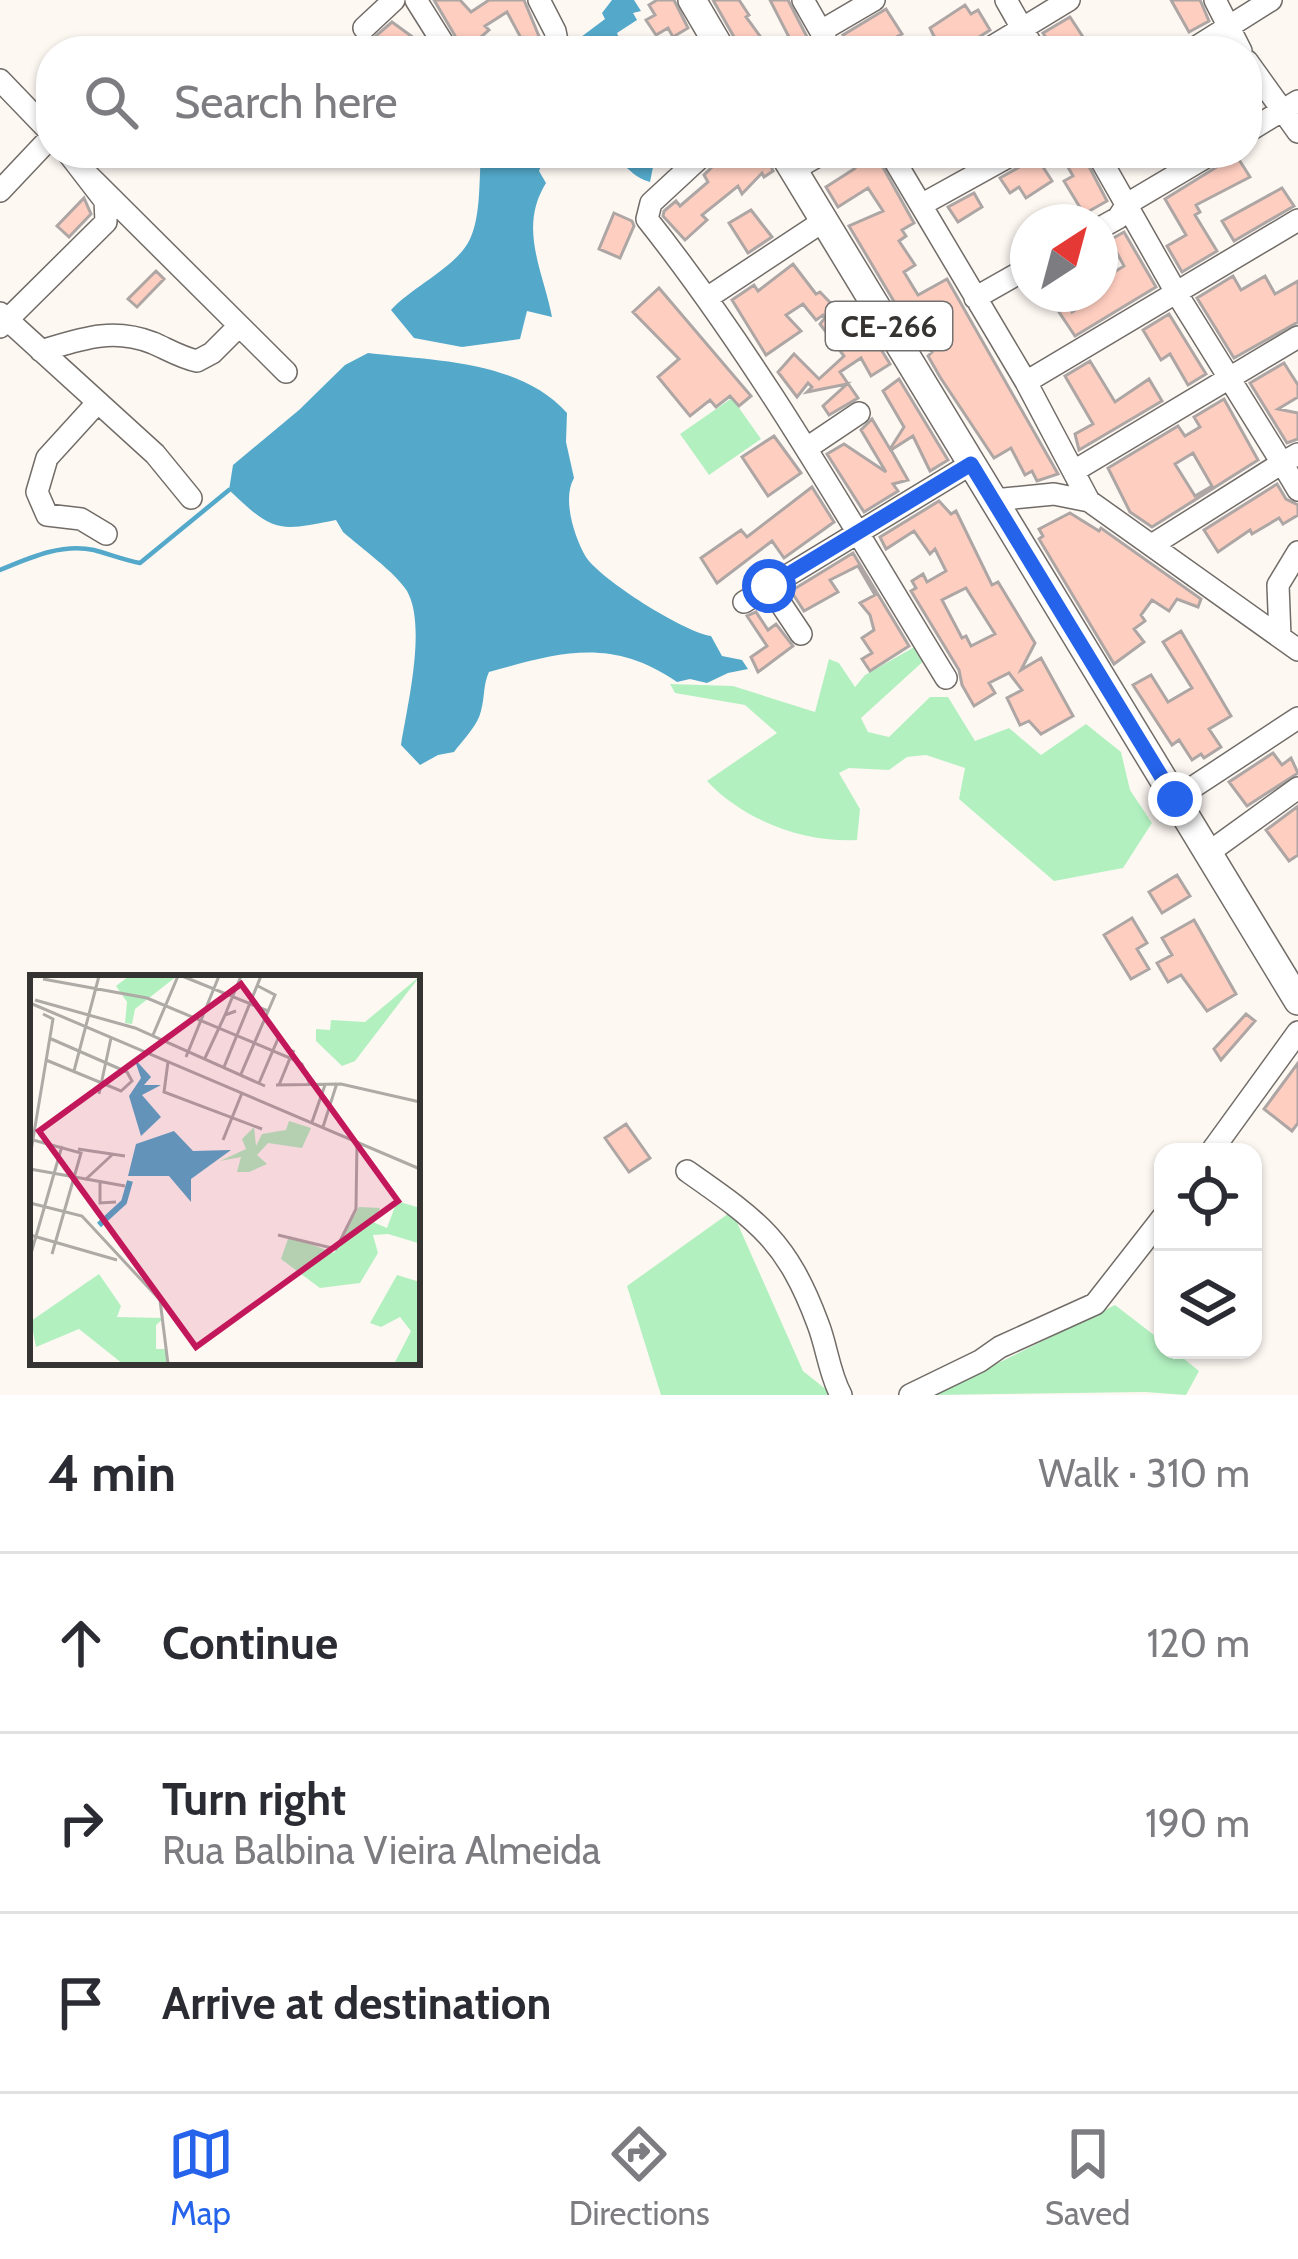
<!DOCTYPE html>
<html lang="en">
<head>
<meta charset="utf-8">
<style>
  body { margin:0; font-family:Cabin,sans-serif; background:#f2f2f3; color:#2b2b33 }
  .controls { position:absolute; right:36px; bottom:36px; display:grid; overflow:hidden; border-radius:24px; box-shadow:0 3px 9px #0004 }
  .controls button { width:108px; height:108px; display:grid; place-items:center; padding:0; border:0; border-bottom:3px solid #e1e1e2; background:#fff; color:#2b2b33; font:60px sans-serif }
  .compass { position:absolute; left:1010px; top:204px; width:108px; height:108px; border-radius:50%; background:#fff; box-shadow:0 3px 9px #0004; rotate:36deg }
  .stop { position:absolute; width:36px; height:36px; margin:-27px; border:9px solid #2563eb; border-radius:50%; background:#fff }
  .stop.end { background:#2563eb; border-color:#fff; box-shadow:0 3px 12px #0008 }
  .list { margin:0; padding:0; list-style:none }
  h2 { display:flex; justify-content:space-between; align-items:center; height:156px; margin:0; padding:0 48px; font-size:51px }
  h2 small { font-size:39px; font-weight:400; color:#7c7c81 }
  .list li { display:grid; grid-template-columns:78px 1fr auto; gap:36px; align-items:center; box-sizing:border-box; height:180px; padding:0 48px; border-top:3px solid #e1e1e2 }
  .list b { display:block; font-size:45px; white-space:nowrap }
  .list p { margin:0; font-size:39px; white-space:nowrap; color:#7c7c81 }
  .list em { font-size:39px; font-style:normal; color:#7c7c81 }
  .icon { flex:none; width:66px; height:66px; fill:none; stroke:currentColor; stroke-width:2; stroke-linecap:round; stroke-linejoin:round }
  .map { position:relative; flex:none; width:1298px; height:1395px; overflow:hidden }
  .search { position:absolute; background:#fff; box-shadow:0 3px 9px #0004; left:36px; right:36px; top:36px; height:132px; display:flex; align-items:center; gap:30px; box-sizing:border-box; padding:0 42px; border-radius:48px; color:#7c7c81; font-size:45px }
  .sheet { height:696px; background:#fff }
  nav { display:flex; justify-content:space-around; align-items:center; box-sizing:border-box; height:168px; border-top:3px solid #e1e1e2; background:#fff; font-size:33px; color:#7c7c81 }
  nav a { display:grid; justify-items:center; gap:6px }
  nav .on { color:#2563eb }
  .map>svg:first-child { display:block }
  .green { fill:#b2f0c0 }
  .water { fill:#54a9ca }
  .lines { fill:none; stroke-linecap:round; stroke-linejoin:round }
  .stream { stroke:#54a9ca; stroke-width:4.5 }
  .building { fill:#fecec0; stroke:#ada6a4; stroke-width:3; fill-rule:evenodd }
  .minor-casing { stroke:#716c67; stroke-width:24 }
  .major-casing { stroke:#716c67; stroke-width:30 }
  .minor { stroke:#fff; stroke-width:21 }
  .major { stroke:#fff; stroke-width:27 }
  .route { stroke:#2563eb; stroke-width:15 }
  .labels { text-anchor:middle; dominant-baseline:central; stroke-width:10; stroke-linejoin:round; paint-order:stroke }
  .shield { fill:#fff; stroke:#727170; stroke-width:3 }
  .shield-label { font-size:30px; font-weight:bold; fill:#363432 }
  .inset-river { fill:none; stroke:#54a9ca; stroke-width:6 }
  .inset-road { fill:none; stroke:#aeaaa6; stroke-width:3 }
  .view { fill:#c2185b; fill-opacity:0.15; stroke:#c2185b; stroke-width:6 }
  .inset-edge { fill:none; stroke:#363432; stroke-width:6 }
</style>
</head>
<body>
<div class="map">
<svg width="1298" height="1395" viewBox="0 0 1298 1395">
  <rect width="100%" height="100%" fill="#fef8f3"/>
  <path class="green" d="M732,398L761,439L709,475L680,434Z
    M918,645L928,657L861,718L868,732L889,737L930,697H948L975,741L1009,728L1041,755L1086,724L1121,752L1130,790L1152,823L1123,868L1054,881L959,799L965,768L926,755L907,757L889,770L849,768L839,773L860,809L857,840C804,843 743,820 707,781L777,733L745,705L675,693L670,684L733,686L815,712L829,659L839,663L855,687L865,675Z
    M732,1211L803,1371L833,1395H661L627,1286Z
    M1115,1305L1163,1342V1350H1173L1199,1371L1186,1395L1145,1392L934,1395Z"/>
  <path class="water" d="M612,0H634L641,11L633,13L637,20L617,33L624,51H586L581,37L605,19L602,13Z
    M481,153H639L653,167L650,182C635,178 631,170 618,161C597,148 565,158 542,163L539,171L546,183C518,228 543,270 552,317L527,311L520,339L462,347L414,338L391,310C413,286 457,267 470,239C481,216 479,179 481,153Z
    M368,353C435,361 519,360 567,413L566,442L574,478C562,498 574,537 586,557C601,580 684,632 711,636L722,656L742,660L748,669L728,673L707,683L690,679L677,682C611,637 561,652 489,672C483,685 485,696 481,711C478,725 463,740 454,752L438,755L420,765L401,745C407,707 427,626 407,591C396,573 360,547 343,532L336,520C277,532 273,532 229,490L233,465L299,410L345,365Z"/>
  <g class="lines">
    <path class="stream" d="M0,570C29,558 61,543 94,550C109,554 124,560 140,563L229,490"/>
  </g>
  <path class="building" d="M434,0H460L471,12L489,0H524L543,46L528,51L507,12L485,26L489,30L481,37L499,51H464Z
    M657,0H674L688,28L673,37L668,28L656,35L646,20L655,15L649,5Z
    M713,0H739L749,15L746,17L771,51H742Z
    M770,0H788L807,37L793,45Z
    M1171,0H1200L1209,21L1189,32Z
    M965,5L971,14L978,10L990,30L976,39L970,51H941L930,28Z
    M886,9L902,34L870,51H854L843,35Z
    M1070,17L1085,40L1055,51L1043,33Z
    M392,22L414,38L422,51H378L370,41Z
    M720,153H765L773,171L764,177L762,173L742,194L738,186L702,215L707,220L685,240L663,216L664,211L676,201L680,206L708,182L704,175L716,163Z
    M870,153H875L914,223L902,230L906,236L899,241L915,265L904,272L918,295L947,279L1058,474L1037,481L1032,471L1025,475L1011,448L994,458L940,377L928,356L932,352L914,335L849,226L883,211L868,188L838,207L826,187L854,169Z
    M1030,153H1034L1052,181L1026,198L1019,187L1010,193L1000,178L1023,165Z
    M1060,153H1082L1107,201L1084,214L1064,181L1073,176Z
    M1236,155L1250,177L1196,205L1200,212L1195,215L1217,251L1182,272L1167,246L1186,235L1165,199Z
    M1282,188L1294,206L1234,241L1222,221Z
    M974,193L982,207L958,222L948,207Z
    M84,198L91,214L69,237L57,226Z
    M751,210L772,237L748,253L729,223Z
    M614,213L632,221L634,226L620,258L599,249Z
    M1124,232L1156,287L1075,336L1059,312L1069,307L1072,312L1100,294V281L1124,266L1110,240Z
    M793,264L816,294L820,292L853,326L863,320L890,364L871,376L861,358L840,372L858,398L829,415L823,406L847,384L807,392L812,387L808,383L797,397L778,372L794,354L819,379L844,356L820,324L825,318L823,315L816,320L803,304L786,315L801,331L766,355L732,300L754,285L758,291Z
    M156,271L164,279L137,307L128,299Z
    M1233,276L1241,290L1265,276L1275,294L1298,281V322L1234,358L1197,298Z
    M659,288L751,396L739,406L730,396L716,407L710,400L690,416L658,377L679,359L633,312Z
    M1169,314L1206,374L1188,385L1170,354L1161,360L1143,330Z
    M1090,361L1115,402L1149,379L1162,401L1079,450L1075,434L1093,424L1065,376Z
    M1284,363L1298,385V397L1278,409L1298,413V439L1287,443L1250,383Z
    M899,379L948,460L930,471L913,436L891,450L908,480L893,484L898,491L864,512L827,454L844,444L886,472L861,430L872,419L890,449L904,427L883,391Z
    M1224,399L1258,460L1152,527L1130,512L1108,468L1178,426L1185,436L1200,427L1194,417ZM1193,453L1212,486L1195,496L1175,464Z
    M774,436L801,473L768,496L742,457Z
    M1277,484L1286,499L1298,505V515L1283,524L1279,518L1252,534L1250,530L1218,552L1204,530Z
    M812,487L834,522L784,558L772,541L717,583L701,558L741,530L747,537Z
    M939,501L951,514L956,511L992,585L998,582L1035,643L1021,670L1041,658L1073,716L1041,734L1029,721L1020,725L1007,698L1022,690L1009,673L989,683L995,693L974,706L962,685L959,670L911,591L916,588L912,581L923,574L927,582L946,571L935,549L930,554L914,531L886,549L880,537ZM966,588L995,634L971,646L966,636L962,638L942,600Z
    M1070,513L1099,531L1101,528L1201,599L1198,607L1177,599L1169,611L1152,600L1141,615L1145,621L1134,629L1144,642L1114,664L1039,539L1043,536L1039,529Z
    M853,553L909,646L870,671L862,659L872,653L862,638L874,630L870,615L860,603L875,595L858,566L830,580L838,592L804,611L791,591Z
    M756,612L768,630L776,624L793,646L758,672L751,657L767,646L747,616Z
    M1181,631L1231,716L1209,729L1221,747L1204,758L1201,754L1192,760L1179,740L1172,745L1133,685L1151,675L1168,702L1192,688L1163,642Z
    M1273,753L1282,765L1291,758L1298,773L1247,806L1229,782Z
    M1298,806V855L1289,861L1266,830Z
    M1177,875L1190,896L1162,913L1149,892Z
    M1132,918L1147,943L1137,949L1149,969L1131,979L1104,935Z
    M1194,920L1236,994L1207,1011L1181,975L1168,982L1157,963L1172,955L1162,938Z
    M1246,1014L1255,1021L1221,1060L1214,1049Z
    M1298,1063V1123L1292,1131L1264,1109Z
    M626,1124L650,1158L629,1172L605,1138Z"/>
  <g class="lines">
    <g class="minor-casing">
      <path id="minor" d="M416,0L448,51
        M539,0L555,31L559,51
        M803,0L832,51
        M1006,0L1035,51
        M1215,0L1241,51
        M364,28L394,0
        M821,31L874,0
        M985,51L1069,0
        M1190,51L1271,0
        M1247,61L1298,132
        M0,80L51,133
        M1247,132L1298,101
        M705,153L651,203L647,219C761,363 850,522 946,678
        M890,153L1026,382L1089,501
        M1097,153L1177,294L1282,463L1152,545
        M793,170L823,153
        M88,175L286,372
        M0,191L51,137
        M921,205L1015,153
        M1100,228L1118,218L1127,204L1213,153
        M707,298L825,220
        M975,298L1028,268
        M0,313L155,454L191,498
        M0,327L106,222L105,201L68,153
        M41,351C81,339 112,327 153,343C167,349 182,358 197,361L212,353L239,326
        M1026,382L1298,220
        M98,402L47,458L37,492L47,515L81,519L106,534
        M807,448L859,413
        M1298,454L1282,463L1298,490
        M1074,471L1298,337
        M994,500L1054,494L1089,501L1298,650
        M769,586L801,634
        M744,602L971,464
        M1280,637L1278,585L1298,552
        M1175,799L1298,718
        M1208,853L1298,788
        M1211,1152L1298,1032
        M687,1171C757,1220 787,1240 818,1324C827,1347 829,1373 841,1395
        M910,1395L980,1361L1000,1347L1095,1304L1163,1217"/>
    </g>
    <g class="major-casing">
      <path id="major" d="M692,0L722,51
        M783,153L1298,1001"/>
    </g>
    <use href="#minor" class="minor"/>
    <use href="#major" class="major"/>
  </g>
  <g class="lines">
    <path class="route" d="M769,586L971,464L1175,799"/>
  </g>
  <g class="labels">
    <rect class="shield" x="826" y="302" width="126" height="48" rx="9"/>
    <g class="shield-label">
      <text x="889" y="326">CE-266</text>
    </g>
  </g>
  <g transform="translate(30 975)">
    <rect width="390" height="390" fill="#fef8f3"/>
    <path d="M99,1L109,3L147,1L105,34L102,49L95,48L97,27L86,11ZM390,1L325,86L312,91L286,66V54L300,55L301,45L335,47ZM259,146L281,153L272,173L238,168L227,180L237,189L219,197H207L211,182L190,186L216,174L212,164L224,152L226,171L232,159L256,155ZM367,226L390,233V290L388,268L358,259L343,260L348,278L330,308L290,313L251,284L259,261L304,278L329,232L350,233L343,247L357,253ZM69,299L91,331L87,342L134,343L126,350V374H136V389H93L49,354L6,372L1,346ZM367,300L390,307L389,389H364L381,356L370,342L351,352L340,348Z" fill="#b2f0c0"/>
    <path d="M104,83L121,102L114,110H131L112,120L131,142L111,161L99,121L111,103ZM144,156L163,176L201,175L161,204V227L139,201H98L106,169Z" fill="#54a9ca"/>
    <path class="inset-river" d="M69,250L94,227L100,206"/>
    <path class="inset-road" d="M152,1L238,36M13,4L117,23L260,83L249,110M5,25L105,53L235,111M0,28L390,194M195,40L211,1M123,60L148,1M264,75L260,83L272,89L280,110M156,82L189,1M175,83L195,40L206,36M16,85L91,116L102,106L97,97L19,63M138,87L134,117L232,154M194,92L231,1M44,96L69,1M211,99L245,20L228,11M229,108L250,59M246,110L311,109L390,127M69,119L81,63M282,147L295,110M293,152L307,108M3,165L51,178L22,279M193,165L212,118M48,174L95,181M0,182L23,44L13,39M0,194L95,211M55,205L83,179M70,207V228L86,227M0,228L52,241L130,325L138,389M0,260L87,285M248,260L306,274L326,234L327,166M0,282L32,171"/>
    <path class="view" d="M211,9L368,226L166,372L9,156Z"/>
    <rect width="390" height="390" class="inset-edge"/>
  </g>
</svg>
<div class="controls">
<button><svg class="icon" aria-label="locate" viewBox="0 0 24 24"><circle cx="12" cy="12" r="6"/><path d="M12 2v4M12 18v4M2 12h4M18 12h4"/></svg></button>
<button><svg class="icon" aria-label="layers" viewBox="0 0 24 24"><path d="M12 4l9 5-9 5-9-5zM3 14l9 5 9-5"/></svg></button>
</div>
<svg class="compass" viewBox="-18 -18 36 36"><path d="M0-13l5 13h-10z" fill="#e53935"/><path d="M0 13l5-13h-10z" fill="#7c7c81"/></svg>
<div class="stop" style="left:769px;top:586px"></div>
<div class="stop end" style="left:1175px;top:799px"></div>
<div class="search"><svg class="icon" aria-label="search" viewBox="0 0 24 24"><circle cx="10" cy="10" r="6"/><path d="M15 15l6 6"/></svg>Search here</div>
</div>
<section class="sheet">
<h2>4 min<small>Walk · 310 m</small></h2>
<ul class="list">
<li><svg class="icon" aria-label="ahead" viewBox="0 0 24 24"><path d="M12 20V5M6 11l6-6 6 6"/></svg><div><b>Continue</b></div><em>120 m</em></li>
<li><svg class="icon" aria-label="right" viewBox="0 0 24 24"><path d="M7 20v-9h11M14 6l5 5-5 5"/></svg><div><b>Turn right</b><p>Rua Balbina Vieira Almeida</p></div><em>190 m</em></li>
<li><svg class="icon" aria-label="arrive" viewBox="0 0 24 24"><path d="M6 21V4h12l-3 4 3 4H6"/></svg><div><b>Arrive at destination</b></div></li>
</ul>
</section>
<nav>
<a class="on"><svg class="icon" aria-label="map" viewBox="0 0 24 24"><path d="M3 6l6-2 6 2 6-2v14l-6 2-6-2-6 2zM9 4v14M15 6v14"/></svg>Map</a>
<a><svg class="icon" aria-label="directions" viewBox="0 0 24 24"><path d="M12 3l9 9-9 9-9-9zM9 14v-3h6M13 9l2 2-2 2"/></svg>Directions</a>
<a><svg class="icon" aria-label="saved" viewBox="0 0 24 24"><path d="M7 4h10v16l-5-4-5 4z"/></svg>Saved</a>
</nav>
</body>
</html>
